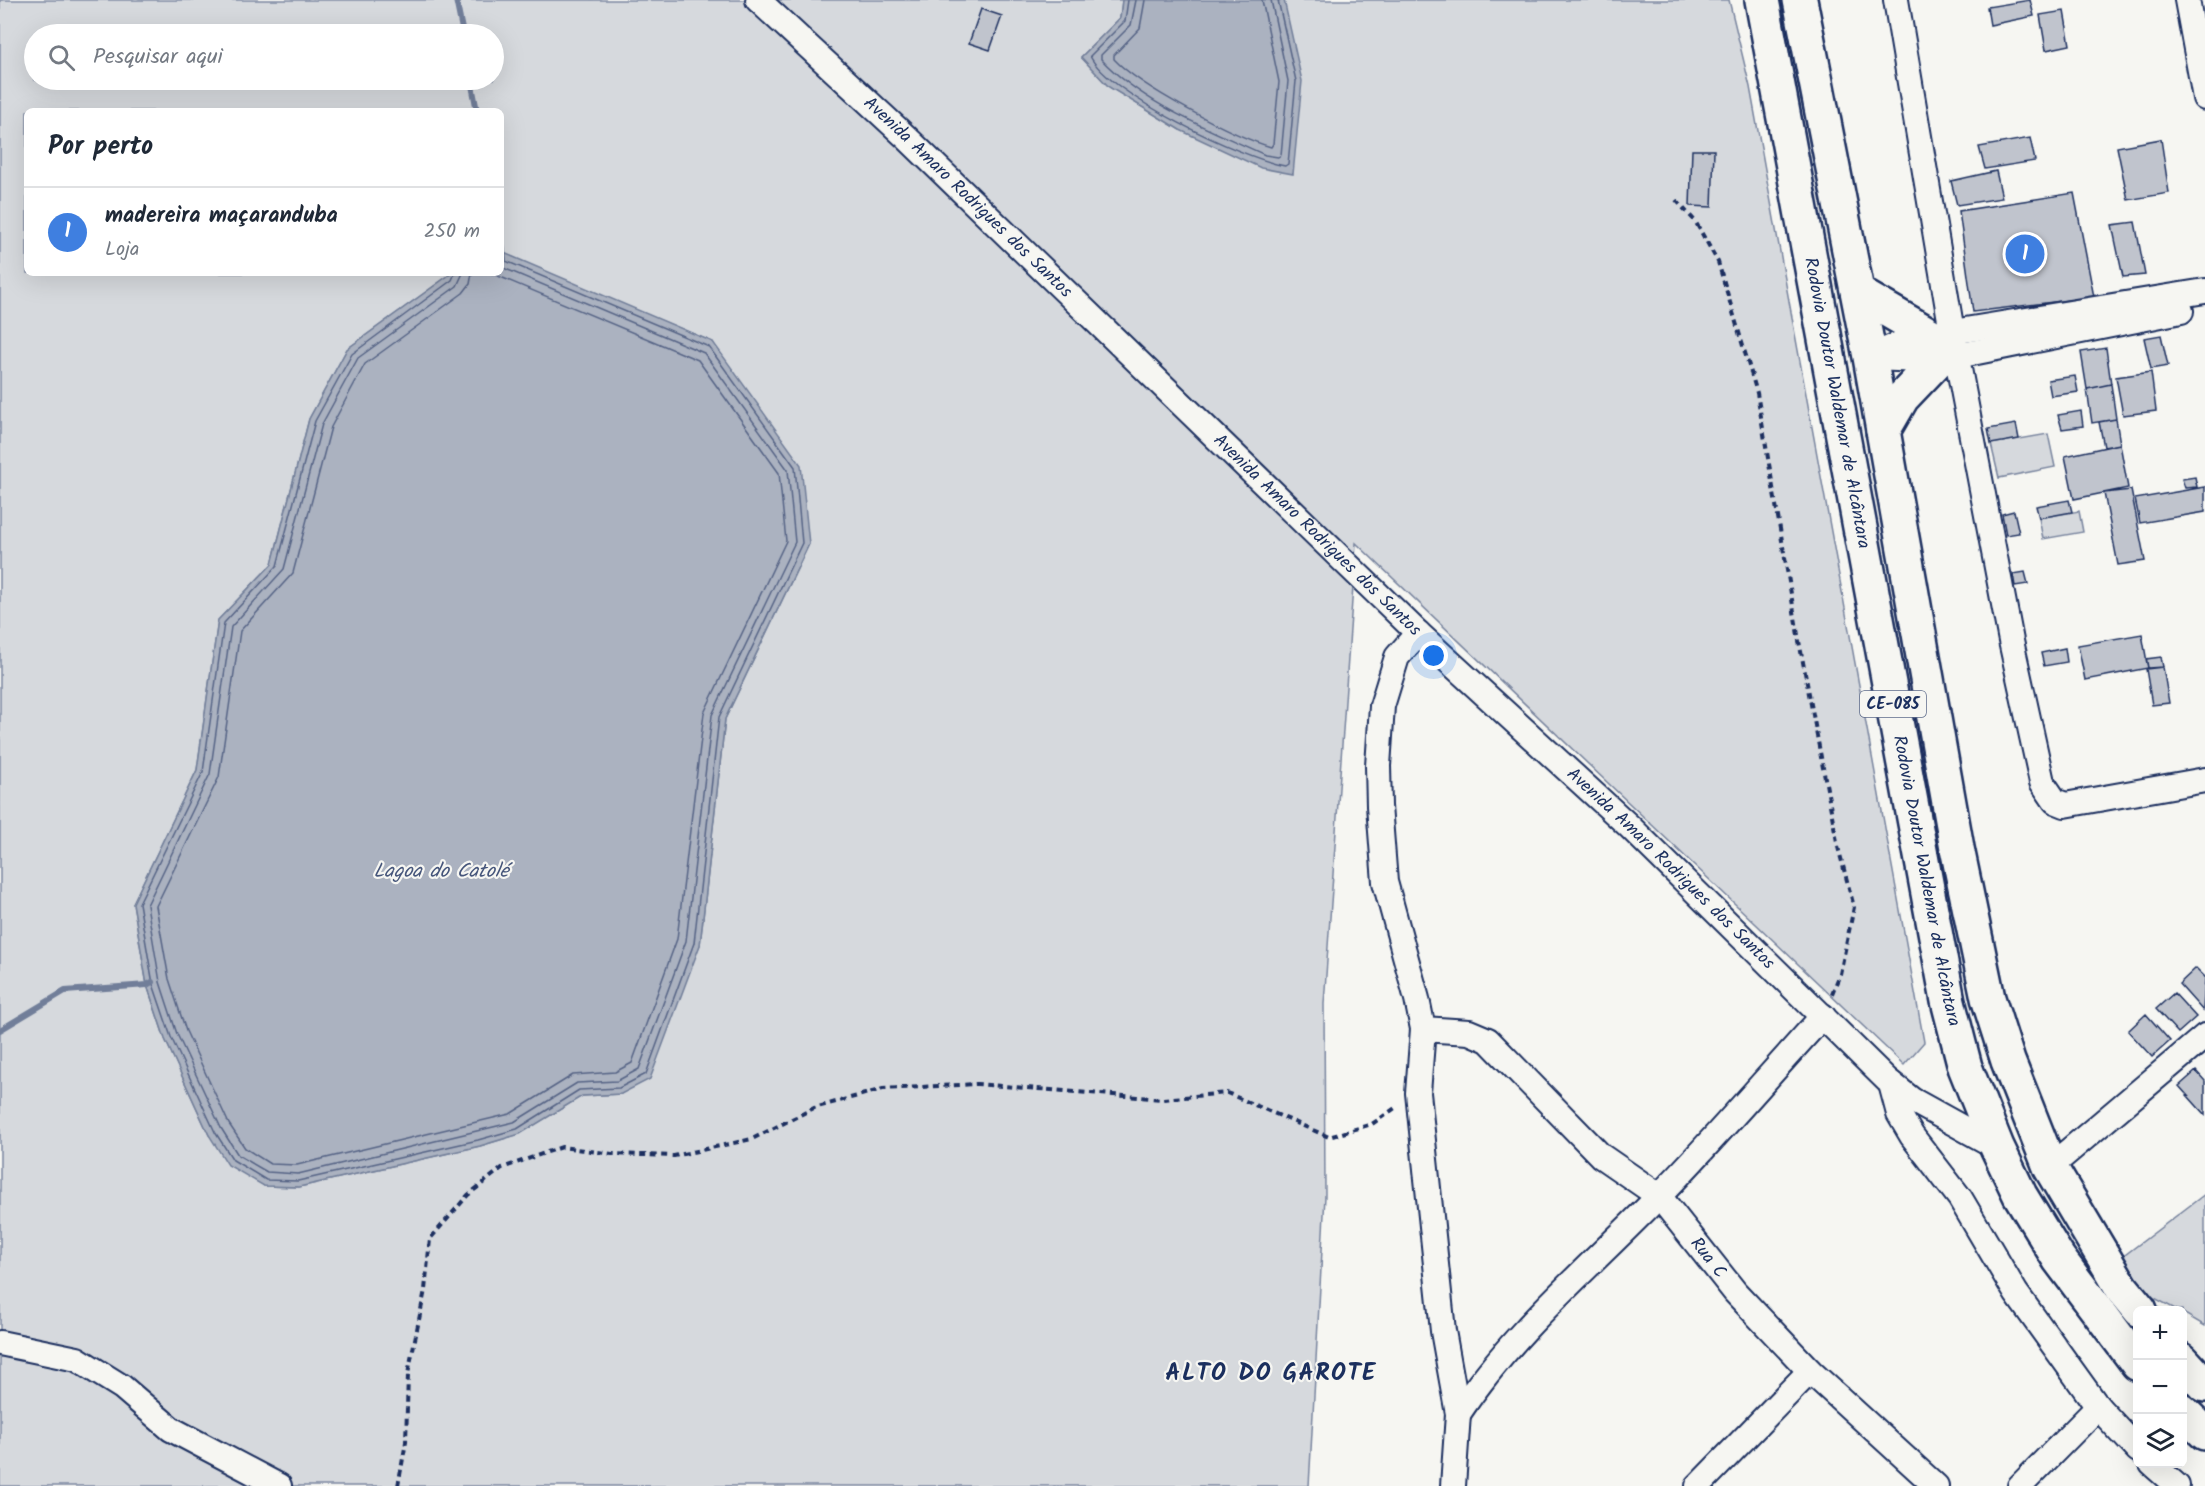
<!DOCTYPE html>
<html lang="pt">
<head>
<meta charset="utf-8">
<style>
  body { margin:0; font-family:Kalam,sans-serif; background:#f6f6f7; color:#1f2937 }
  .controls { position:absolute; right:18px; bottom:18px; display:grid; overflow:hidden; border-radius:9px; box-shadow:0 6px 24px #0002 }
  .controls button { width:54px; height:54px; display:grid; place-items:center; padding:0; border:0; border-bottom:2px solid #e0e1e3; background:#fff; color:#1f2937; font:30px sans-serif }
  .you { position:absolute; left:1434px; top:656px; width:21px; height:21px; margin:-15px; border:4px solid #fff; border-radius:50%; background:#1a73e8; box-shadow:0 0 0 9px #1a73e833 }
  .badge { display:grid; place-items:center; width:39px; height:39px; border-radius:50%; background:#c8321e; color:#fff; font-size:20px; font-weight:700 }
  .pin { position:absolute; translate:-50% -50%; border:3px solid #fff; box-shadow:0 2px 6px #0006 }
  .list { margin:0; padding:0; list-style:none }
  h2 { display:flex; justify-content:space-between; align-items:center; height:78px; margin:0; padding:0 24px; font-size:26px }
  h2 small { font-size:20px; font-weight:400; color:#747a83 }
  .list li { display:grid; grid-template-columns:39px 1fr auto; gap:18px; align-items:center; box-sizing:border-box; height:90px; padding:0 24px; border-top:2px solid #e0e1e3 }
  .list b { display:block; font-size:22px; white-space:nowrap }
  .list p { margin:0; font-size:20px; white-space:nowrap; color:#747a83 }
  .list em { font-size:20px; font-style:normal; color:#747a83 }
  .icon { flex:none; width:33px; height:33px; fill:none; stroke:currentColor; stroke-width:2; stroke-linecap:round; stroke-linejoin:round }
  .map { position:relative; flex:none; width:2205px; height:1486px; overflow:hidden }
  .search { position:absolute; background:#fff; box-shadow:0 6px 24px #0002; left:24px; top:24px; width:480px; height:66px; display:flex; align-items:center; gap:15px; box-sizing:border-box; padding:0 21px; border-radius:33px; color:#747a83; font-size:22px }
  .panel { position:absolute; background:#fff; box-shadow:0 6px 24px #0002; left:24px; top:108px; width:480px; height:168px; border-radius:9px }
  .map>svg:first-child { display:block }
  .green { fill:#d6d9dd; stroke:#78849e; stroke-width:1.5; fill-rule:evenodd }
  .water { fill:#abb2c0; stroke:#717e99; stroke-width:1.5 }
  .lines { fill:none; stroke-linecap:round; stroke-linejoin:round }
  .shore { stroke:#556385; stroke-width:1.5 }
  .stream { stroke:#717e99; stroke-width:6 }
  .building { fill:#c0c4cd; stroke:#1b2f5e; stroke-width:1.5 }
  .minor-casing { stroke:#1b2f5e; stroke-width:28 }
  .highway-casing { stroke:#1b2f5e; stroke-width:38 }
  .path { stroke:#1b2f5e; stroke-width:4; stroke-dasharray:6 4.5; stroke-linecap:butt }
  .minor { stroke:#f6f6f2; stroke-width:24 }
  .highway { stroke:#f6f6f2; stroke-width:33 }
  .labels { text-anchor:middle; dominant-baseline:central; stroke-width:4.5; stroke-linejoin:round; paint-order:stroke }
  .shield { fill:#f6f6f2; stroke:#5d6b8a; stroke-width:1.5 }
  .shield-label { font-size:16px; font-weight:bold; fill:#1b2f5e }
  .street-label { font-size:18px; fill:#1b2f5e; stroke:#f6f6f2 }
  .water-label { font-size:20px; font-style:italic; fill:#46567b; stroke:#f6f6f2 }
  .district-label { font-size:24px; font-weight:bold; letter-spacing:1.5px; fill:#1b2f5e; stroke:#f6f6f2 }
</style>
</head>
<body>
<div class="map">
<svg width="2205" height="1486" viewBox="0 0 2205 1486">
  <rect width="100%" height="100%" fill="#f6f6f2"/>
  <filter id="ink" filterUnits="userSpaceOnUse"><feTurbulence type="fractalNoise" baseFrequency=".0167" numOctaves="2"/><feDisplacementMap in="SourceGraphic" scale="12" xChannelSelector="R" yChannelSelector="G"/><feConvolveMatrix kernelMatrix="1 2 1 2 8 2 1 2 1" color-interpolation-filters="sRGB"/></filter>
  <g filter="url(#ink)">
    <path class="green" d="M0,0H1122L1120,18L1081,57L1109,87L1180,130L1284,0H1729L1750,87L1924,1042L1904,1065L1356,543L1324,1004L1325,1196L1309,1486H0ZM34,34H494V80H34ZM27,111H501V254L713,342L809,544L725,719L700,945L621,1094L582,1096L519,1134L480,1146L299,1187L264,1186L209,1135L165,1039L147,985L133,903L197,770L218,620L272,564L309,419L347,349L452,273H27Z
      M2048,434L2055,467L1999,478L1991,444Z
      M2079,511L2083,532L2043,539L2039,518Z
      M2205,1194V1326L2183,1313L2182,1310H2177L2104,1271Z"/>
    <path class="water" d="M1122,0H1284L1302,81L1293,174L1261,168L1180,130L1109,87L1081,57L1120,18Z
      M504,253L713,342L801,465L809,544L725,719L700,945L650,1079L621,1094L582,1096L520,1134L480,1146L299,1187L264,1186L228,1165L209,1135L165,1039L147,985L133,903L197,770L218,620L272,564L309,419L347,349L452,273H501V254Z"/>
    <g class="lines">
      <path class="shore" d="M1128,0L1125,21L1090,56C1109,95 1242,158 1285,166L1288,164L1296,81L1278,0
        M1136,0L1131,25L1101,55V59C1144,105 1209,129 1265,155L1278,157L1281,155L1288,81L1271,0
        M1145,0L1140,28L1114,55V59C1140,87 1233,136 1271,147L1273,144L1279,82L1262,0
        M455,273L452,280L352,354L315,421L277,566L224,623L203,772L139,903L153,984L171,1037L215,1132L233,1160L266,1180L298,1181L478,1140L517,1129L579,1090L619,1088L646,1074L694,943L719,717L802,543L795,467L709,347L501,259
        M463,273L457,286L358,358L322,424L284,569L231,627L210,774L147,905L160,982L177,1034L221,1128L238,1155L267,1172L298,1174L514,1122L577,1083L617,1081L639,1069L686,941L712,715L795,542L788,470L704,353L501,267
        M472,273L470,284L463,293L365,364L331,427L293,573L240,631L219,777L156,906L169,979L186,1031L229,1124L245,1148L270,1164L297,1165L510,1114L573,1075L615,1072L632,1063L677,939L704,713L786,541L779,473L698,360L491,273"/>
      <path class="stream" d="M456,0L463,34
        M471,80L477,111
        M501,237L504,260
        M0,1030L65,991L147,985L152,982"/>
    </g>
    <path class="building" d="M2030,0L2034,16L1990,25L1987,7Z
      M981,9L1002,16L990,50L969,43Z
      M2064,11L2070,45L2046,50L2040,15Z
      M2030,138L2035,161L1985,169L1979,147Z
      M2161,139L2169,193L2128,200L2117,147Z
      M1692,150H1714L1712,207L1690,206Z
      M1996,171L2002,198L1957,205L1951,181Z
      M2074,193L2094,297L1973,312L1959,211Z
      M2135,222L2145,275L2123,277L2112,225Z
      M2161,335L2168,366L2151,369L2144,338Z
      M2106,348L2111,384L2087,389L2081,352Z
      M2151,372L2156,411L2123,415L2116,377Z
      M2075,376L2078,392L2051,396L2048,380Z
      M2111,384L2116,419L2092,423L2087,389Z
      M2081,411L2083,426L2062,429L2058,415Z
      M2116,419L2120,444L2104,447L2099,422Z
      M2016,424L2019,439L1991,444L1988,429Z
      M2120,444L2128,488L2074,499L2065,456Z
      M2195,477L2197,487L2185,488L2182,479Z
      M2205,487V512L2140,523L2135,499Z
      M2131,490L2145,561L2118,565L2104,493Z
      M2069,500L2072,512L2039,518L2036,506Z
      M2014,511L2019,533L2006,535L2002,514Z
      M2025,572L2028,584L2015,586L2013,574Z
      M2142,634L2148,668L2085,680L2078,645Z
      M2065,648L2067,662L2044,666L2041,653Z
      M2161,657L2163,667L2148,668L2146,659Z
      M2163,667L2169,703L2152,705L2146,669Z
      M2196,968L2205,977L2203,1011L2179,984Z
      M2174,993L2196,1017L2178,1033L2156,1009Z
      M2146,1014L2170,1041L2152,1057L2128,1031Z
      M2196,1071L2205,1081V1115L2179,1086Z"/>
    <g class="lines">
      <g class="minor-casing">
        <g id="minor">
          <path id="s1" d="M758,0L906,137L1418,633L1629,826L1887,1080L1912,1100L1997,1147"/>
          <path d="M1896,0L1952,332L2011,641L2042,782L2055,801L2065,805L2205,780"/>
          <path d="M2187,0L2205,98"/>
          <path d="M1870,357L1910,339L2205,291"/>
          <path d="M1872,358L1921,360L1957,356L2181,311"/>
          <path d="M1418,633L1397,657L1382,706L1378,766L1379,806L1385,882L1417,999L1423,1029L1418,1093L1443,1331L1458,1414L1453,1486"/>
          <path id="s2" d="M1423,1029L1469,1032L1488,1040L1601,1156L1659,1196L1735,1292L1810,1371L1936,1486"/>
          <path d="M1891,1084L1899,1114L1912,1136L1960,1198L2016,1293L2098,1407L2138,1450"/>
          <path d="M2050,1167L2205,1036"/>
          <path d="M0,1343L77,1359L122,1387L171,1429L279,1486"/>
          <path d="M1458,1414C1512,1332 1590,1267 1658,1197C1715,1139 1768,1076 1823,1016"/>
          <path d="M2152,1464L2177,1486"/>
          <path d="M1698,1486L1810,1371"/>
          <path d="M2020,1486L2098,1407"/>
        </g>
      </g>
      <g class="highway-casing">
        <g id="highway">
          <path id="s3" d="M1762,0L1948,1001L1965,1067L1997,1147L2020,1195L2059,1259L2138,1364"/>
          <path d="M1800,0L1870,357L1957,848L1988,998L2008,1061L2050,1167L2122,1288L2140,1310"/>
          <path d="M1858,293L1932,336"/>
          <path d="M1883,431L1902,398L1940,358"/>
          <path d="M2182,1360L2205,1385"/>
          <path d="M2182,1411L2205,1433"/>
        </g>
      </g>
      <path class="path" d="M1676,200L1695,221L1718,262L1757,393L1799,641L1838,847L1854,907L1840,974L1831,996
        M398,1486L406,1442L408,1374L425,1290L430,1239L468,1195L502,1168L562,1147L612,1154L674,1156L752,1139L814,1108L883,1089L977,1084L1163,1099L1227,1093L1329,1137L1372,1124L1398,1106"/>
      <use href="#minor" class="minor"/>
      <use href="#highway" class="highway"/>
    </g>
  </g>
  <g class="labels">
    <rect class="shield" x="1860" y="691" width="66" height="26" rx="4.5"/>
    <g class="shield-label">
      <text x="1893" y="704">CE-085</text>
    </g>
    <g class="street-label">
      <text stroke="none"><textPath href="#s1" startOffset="288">Avenida Amaro Rodrigues dos Santos</textPath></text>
      <text stroke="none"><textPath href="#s3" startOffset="410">Rodovia Doutor Waldemar de Alcântara</textPath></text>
      <text stroke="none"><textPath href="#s1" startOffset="774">Avenida Amaro Rodrigues dos Santos</textPath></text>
      <text stroke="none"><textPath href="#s1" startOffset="1260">Avenida Amaro Rodrigues dos Santos</textPath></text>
      <text stroke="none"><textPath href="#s3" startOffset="896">Rodovia Doutor Waldemar de Alcântara</textPath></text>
      <text stroke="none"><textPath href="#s2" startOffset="378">Rua C</textPath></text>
    </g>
    <g class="water-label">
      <text x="441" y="872">Lagoa do Catolé</text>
    </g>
    <g class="district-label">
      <text x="1271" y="1373">ALTO DO GAROTE</text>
    </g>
  </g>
</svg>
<div class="controls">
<button>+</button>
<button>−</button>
<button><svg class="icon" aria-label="layers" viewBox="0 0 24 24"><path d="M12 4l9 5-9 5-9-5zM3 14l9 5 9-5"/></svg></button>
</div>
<div class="you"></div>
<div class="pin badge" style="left:2025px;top:254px;background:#3f7fe0">1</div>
<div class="search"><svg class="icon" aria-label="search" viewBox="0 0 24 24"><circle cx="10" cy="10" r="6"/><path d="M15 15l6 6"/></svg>Pesquisar aqui</div>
<section class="panel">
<h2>Por perto<small></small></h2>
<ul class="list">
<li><span class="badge" style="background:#3f7fe0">1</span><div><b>madereira maçaranduba</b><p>Loja</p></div><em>250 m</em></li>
</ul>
</section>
</div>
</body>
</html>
